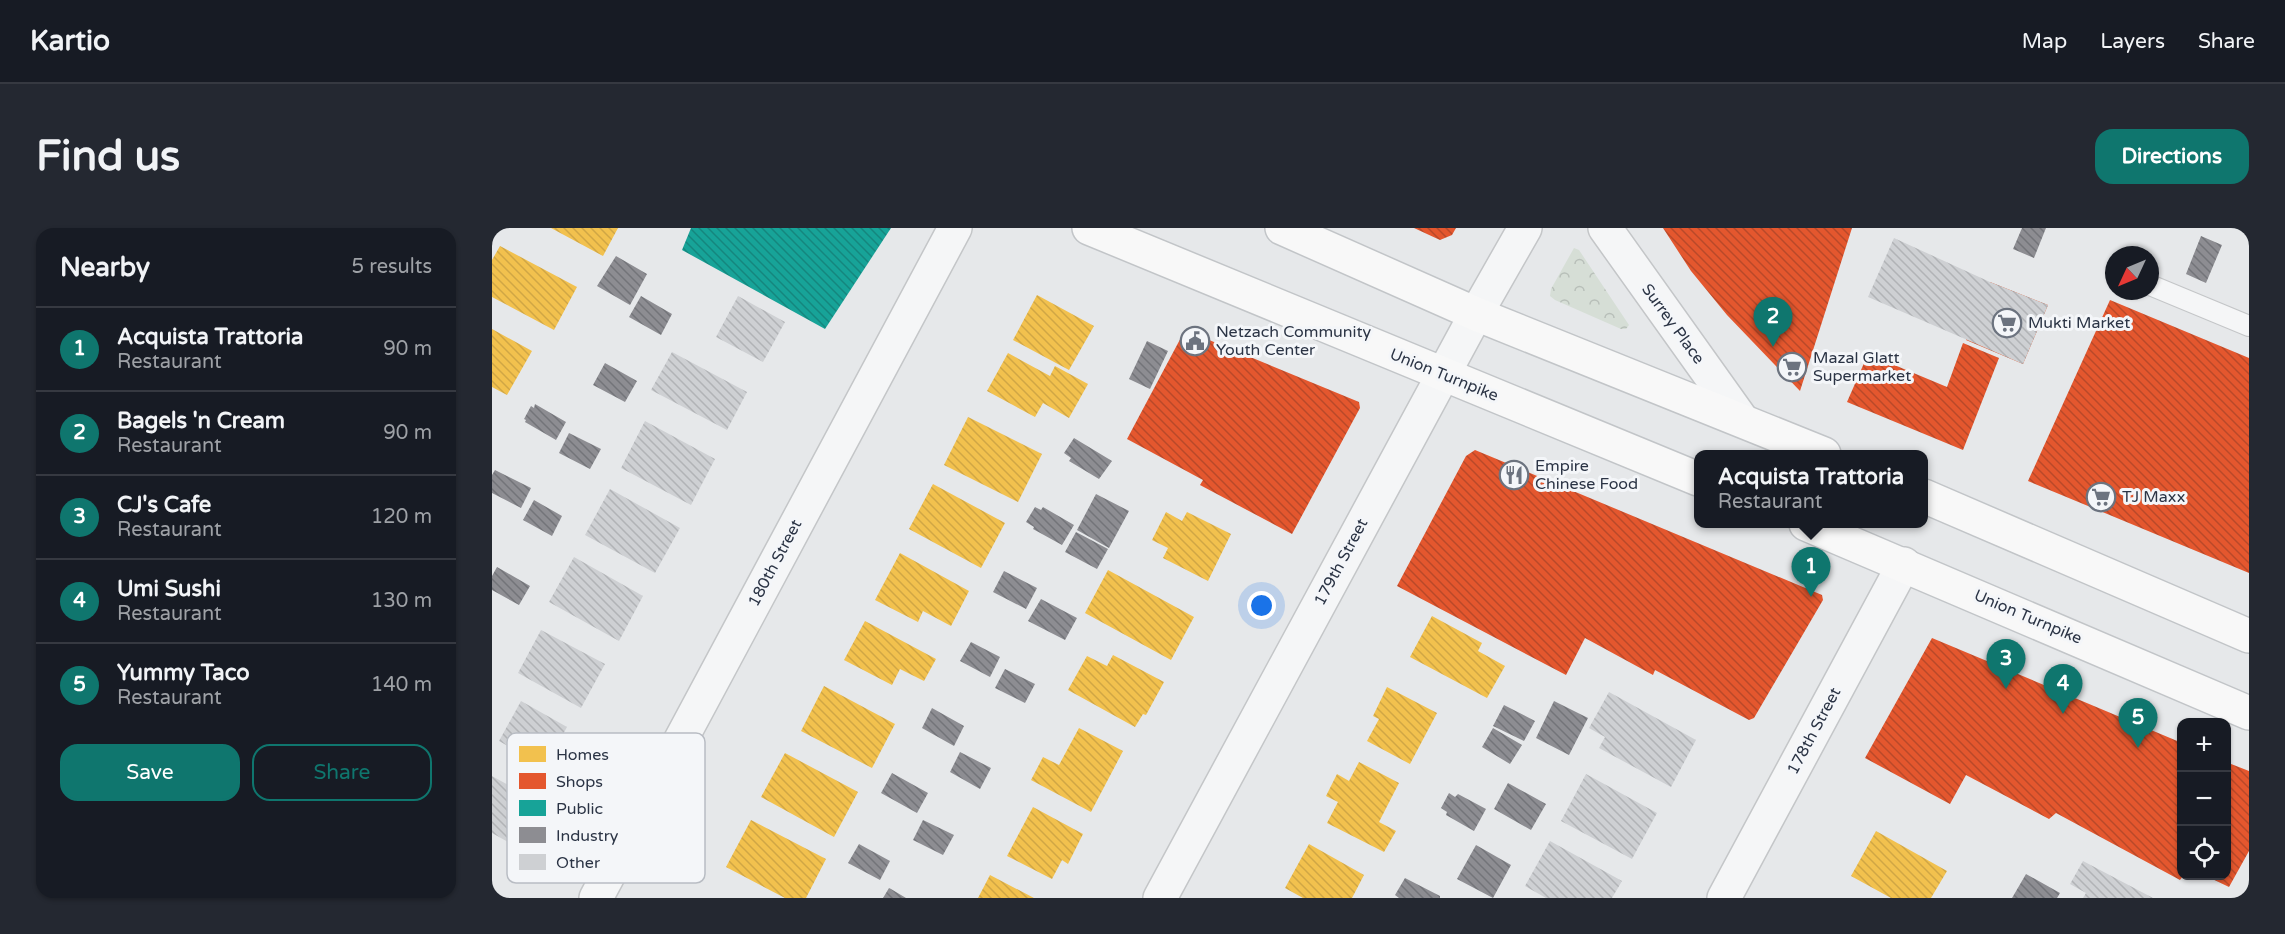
<!DOCTYPE html>
<html lang="en">
<head>
<meta charset="utf-8">
<style>
  body { margin:0; font-family:"Varela Round",sans-serif; background:#242831; color:#f1f3f6 }
  .controls { position:absolute; right:18px; bottom:18px; display:grid; overflow:hidden; border-radius:12px; box-shadow:0 2px 4px #0004 }
  .controls button { width:54px; height:54px; display:grid; place-items:center; padding:0; border:0; border-bottom:2px solid #363941; background:#171b24; color:#f1f3f6; font:30px sans-serif }
  .compass { position:absolute; left:1613px; top:18px; width:54px; height:54px; border-radius:50%; background:#171b24; box-shadow:0 2px 4px #0004; rotate:226deg }
  .you { position:absolute; left:770px; top:378px; width:21px; height:21px; margin:-15px; border:4px solid #fff; border-radius:50%; background:#1a73e8; box-shadow:0 0 0 9px #1a73e833 }
  .badge { display:grid; place-items:center; width:39px; height:39px; border-radius:50%; background:#0f766e; color:#fff; font-size:20px; font-weight:700 }
  .pin { position:absolute; translate:-50% -50px; filter:drop-shadow(0 2px 3px #0008) }
  .pin::after { content:''; position:absolute; top:32px; width:21px; height:18px; background:inherit; clip-path:polygon(0 0,100% 0,50% 100%) }
  .popup { position:absolute; left:1202px; top:222px; width:234px; height:78px; box-sizing:border-box; display:grid; place-content:center; border-radius:12px; background:#171b24; filter:drop-shadow(0 2px 4px #0005); font-size:20px; white-space:nowrap; color:#9ea1a6 }
  .popup b { font-size:22px; color:#f1f3f6 }
  .popup::after { content:''; position:absolute; left:50%; top:100%; margin-left:-12px; border:12px solid transparent; border-top-color:#171b24 }
  .list { margin:0; padding:0; list-style:none }
  h2 { display:flex; justify-content:space-between; align-items:center; height:78px; margin:0; padding:0 24px; font-size:26px }
  h2 small { font-size:20px; font-weight:400; color:#9ea1a6 }
  .list li { display:grid; grid-template-columns:39px 1fr auto; gap:18px; align-items:center; box-sizing:border-box; height:84px; padding:0 24px; border-top:2px solid #363941 }
  .list b { display:block; font-size:22px; white-space:nowrap }
  .list p { margin:0; font-size:20px; white-space:nowrap; color:#9ea1a6 }
  .list em { font-size:20px; font-style:normal; color:#9ea1a6 }
  .actions { display:flex; gap:12px; padding:18px 24px }
  .actions a { flex:1; padding:14px 0; border:2px solid #0f766e; border-radius:18px; text-align:center; font-size:21px; color:#0f766e }
  .actions .main { background:#0f766e; color:#fff }
  .icon { flex:none; width:33px; height:33px; fill:none; stroke:currentColor; stroke-width:2; stroke-linecap:round; stroke-linejoin:round }
  .map { position:relative; flex:none; width:1757px; height:670px; overflow:hidden; border-radius:18px }
  header { display:flex; align-items:center; gap:36px; box-sizing:border-box; height:84px; padding:0 30px; background:#171b24; border-bottom:2px solid #363941 }
  header strong { font-size:28px }
  nav { display:flex; gap:33px; margin-inline-start:auto; font-size:21px }
  .intro { display:flex; align-items:center; justify-content:space-between; box-sizing:border-box; height:144px; padding:0 36px }
  h1 { margin:0; font-size:42px }
  .button { padding:15px 27px; border-radius:18px; background:#0f766e; color:#fff; font-size:21px; font-weight:700 }
  main { display:flex; gap:36px; padding:0 36px }
  aside { flex:1; background:#171b24; border-radius:18px; box-shadow:0 2px 4px #0004 }
  .map>svg:first-child { display:block }
  .forest { fill:url(#forest-crowns) }
  .homes { fill:url(#homes-back-hatch) }
  .shops { fill:url(#shops-back-hatch) }
  .public { fill:url(#public-back-hatch) }
  .industry { fill:url(#industry-back-hatch) }
  .building { fill:url(#building-back-hatch) }
  .lines { fill:none; stroke-linecap:round; stroke-linejoin:round }
  .lane-casing { stroke:#c4c6c8; stroke-width:22 }
  .street-casing { stroke:#c4c6c8; stroke-width:36 }
  .primary-casing { stroke:#c2c5c8; stroke-width:36 }
  .lane { stroke:#f5f6f7; stroke-width:20 }
  .street { stroke:#f5f6f7; stroke-width:33 }
  .primary { stroke:#f8f8f8; stroke-width:33 }
  .labels { text-anchor:middle; dominant-baseline:central; stroke-width:6; stroke-linejoin:round; paint-order:stroke }
  .poi-label { font-size:16px; fill:#2b3445; stroke:#f4f6f9; text-anchor:start }
  .street-label { font-size:16px; fill:#2b3445; stroke:#f4f6f9 }
  .key { fill:#f4f6f9; stroke:#b8bcc3; stroke-width:1.5 }
  .key-label { font-size:16px; fill:#2b3445 }
</style>
</head>
<body>
<header>
<strong>Kartio</strong>
<nav><a>Map</a><a>Layers</a><a>Share</a></nav>
</header>
<div class="intro"><h1>Find us</h1><a class="button">Directions</a></div>
<main>
<aside>
<h2>Nearby<small>5 results</small></h2>
<ul class="list">
<li><span class="badge">1</span><div><b>Acquista Trattoria</b><p>Restaurant</p></div><em>90 m</em></li>
<li><span class="badge">2</span><div><b>Bagels 'n Cream</b><p>Restaurant</p></div><em>90 m</em></li>
<li><span class="badge">3</span><div><b>CJ's Cafe</b><p>Restaurant</p></div><em>120 m</em></li>
<li><span class="badge">4</span><div><b>Umi Sushi</b><p>Restaurant</p></div><em>130 m</em></li>
<li><span class="badge">5</span><div><b>Yummy Taco</b><p>Restaurant</p></div><em>140 m</em></li>
</ul>
<div class="actions"><a class="main">Save</a><a>Share</a></div>
</aside>
<div class="map">
<svg width="1757" height="670" viewBox="0 0 1757 670">
  <defs>
    <pattern id="forest-crowns" width="20" height="18" patternUnits="userSpaceOnUse" patternTransform="scale(1.5)"><rect width="20" height="18" fill="#d6ded6"/><path d="M2 6a3 3 0 1 1 6 0M12 15a3 3 0 1 1 6 0" fill="none" stroke="#b8bfb9"/></pattern>
    <pattern id="homes-back-hatch" width="6" height="6" patternUnits="userSpaceOnUse" patternTransform="scale(1.5)"><rect width="6" height="6" fill="#f2c14e"/><path d="M-1 5l2 2M0 0l6 6M5-1l2 2" fill="none" stroke="#d0a645"/></pattern>
    <pattern id="shops-back-hatch" width="6" height="6" patternUnits="userSpaceOnUse" patternTransform="scale(1.5)"><rect width="6" height="6" fill="#e4572e"/><path d="M-1 5l2 2M0 0l6 6M5-1l2 2" fill="none" stroke="#b94929"/></pattern>
    <pattern id="public-back-hatch" width="6" height="6" patternUnits="userSpaceOnUse" patternTransform="scale(1.5)"><rect width="6" height="6" fill="#17a398"/><path d="M-1 5l2 2M0 0l6 6M5-1l2 2" fill="none" stroke="#15867e"/></pattern>
    <pattern id="industry-back-hatch" width="6" height="6" patternUnits="userSpaceOnUse" patternTransform="scale(1.5)"><rect width="6" height="6" fill="#8d8d92"/><path d="M-1 5l2 2M0 0l6 6M5-1l2 2" fill="none" stroke="#737479"/></pattern>
    <pattern id="building-back-hatch" width="6" height="6" patternUnits="userSpaceOnUse" patternTransform="scale(1.5)"><rect width="6" height="6" fill="#ced0d3"/><path d="M-1 5l2 2M0 0l6 6M5-1l2 2" fill="none" stroke="#b1b3b6"/></pattern>
  </defs>
  <rect width="100%" height="100%" fill="#e6e8ea"/>
  <path class="forest" d="M1082,20L1087,22L1137,97L1134,101H1129L1063,72L1058,68L1059,61Z"/>
  <path class="homes" d="M59,0H126L111,28Z
    M8,18L85,59L62,102L0,69V32Z
    M545,67L602,98L577,142L521,112Z
    M0,101L40,123L15,167L0,159Z
    M516,125L558,148L563,138L596,156L577,190L551,175L543,189L495,163Z
    M476,189L550,226L526,274L452,237Z
    M441,256L513,295L489,340L417,301Z
    M674,284L690,293L695,284L739,306L716,353L671,330L676,320L660,312Z
    M408,325L477,363L459,398L431,383L426,394L383,372Z
    M616,342L702,389L679,432L593,385Z
    M940,388L990,415L986,423L1013,438L995,470L918,429Z
    M373,393L444,431L432,453L408,441L400,457L352,432Z
    M621,427L672,454L654,487L651,486L643,499L576,462L595,428L615,438Z
    M332,458L403,496L380,540L309,503Z
    M895,459L945,485L918,536L875,513L887,491L881,488Z
    M587,500L631,523L599,584L539,552L551,529L567,537Z
    M293,525L366,564L342,609L269,569Z
    M867,534L907,555L887,594L904,603L892,624L835,595L846,574L834,568L845,546L857,553Z
    M541,579L591,606L576,636L570,632L560,651L515,628Z
    M259,592L334,631L314,670H293L234,639Z
    M1384,603L1455,643L1439,670H1399L1359,648Z
    M817,616L872,647L860,670H811L793,660Z
    M498,647L542,670H486Z"/>
  <path class="shops" d="M922,0H964L960,7L948,12Z
    M1171,0H1360L1308,163L1235,87L1199,43Z
    M1498,54L1556,77L1531,136L1474,112Z
    M1618,72L1757,130V345L1536,253Z
    M693,102L867,174L868,180L800,306L708,257L711,252L635,211Z
    M1471,115L1507,130L1471,222L1355,174L1376,126L1455,159Z
    M983,222L1330,367L1331,372L1262,490L1257,492L1163,442L1161,447L1093,410L1074,447L905,358L974,228Z
    M1440,410L1690,515L1691,648L1688,652L1564,585L1557,591L1474,547L1458,576L1373,530Z
    M1734,534L1757,543V623L1737,659L1714,648H1734Z"/>
  <path class="public" d="M199,0H399L333,101L190,22Z"/>
  <path class="industry" d="M1530,0H1554L1542,30L1521,21Z
    M1709,8L1730,17L1714,55L1694,46Z
    M124,28L155,46L138,77L105,58Z
    M149,68L180,86L169,107L137,89Z
    M655,113L676,123L658,161L637,151Z
    M113,135L145,153L133,174L101,157Z
    M43,176L74,194L64,212L33,194L34,192L32,191L39,178L42,180Z
    M77,205L109,221L98,241L67,225Z
    M582,210L620,233L607,251L577,233L579,230L572,225Z
    M3,242L39,260L29,280L0,265V247Z
    M604,266L637,283L617,320L585,302Z
    M42,272L70,288L60,308L31,292Z
    M543,279L549,282L551,279L582,297L570,317L541,301L542,299L534,294Z
    M584,304L616,321L605,341L573,324Z
    M5,339L38,358L27,377L0,362V348Z
    M512,343L545,360L534,381L501,364Z
    M549,371L585,390L573,412L536,393Z
    M479,414L508,429L498,449L468,433Z
    M513,441L543,456L533,475L503,460Z
    M1062,473L1096,490L1077,527L1044,510Z
    M1012,477L1043,493L1032,513L1001,498Z
    M440,480L472,498L462,518L430,500Z
    M1001,500L1030,517L1018,536L990,519Z
    M468,524L499,540L488,561L458,544Z
    M400,545L436,565L425,585L389,565Z
    M1016,555L1054,576L1039,602L1002,581Z
    M957,565L963,569L966,566L994,581L982,603L954,587L955,584L949,580Z
    M431,592L462,607L451,627L421,612Z
    M367,616L398,633L388,652L356,635Z
    M984,617L1019,637L1001,670L965,651Z
    M1534,646L1568,665L1565,670H1520Z
    M913,650L948,668V670H907L903,667Z
    M397,660L399,661L414,670H391Z"/>
  <path class="building" d="M1402,10L1498,54L1556,77L1531,136L1376,69Z
    M246,68L293,94L271,134L224,109Z
    M180,124L255,164L235,202L159,162Z
    M153,193L223,231L199,277L129,240Z
    M118,261L188,300L163,345L93,307Z
    M82,329L151,368L127,413L57,374Z
    M49,402L113,436L89,480L26,445Z
    M1117,464L1204,512L1179,559L1107,520L1113,509L1097,500Z
    M29,473L75,499L53,539L7,513Z
    M1094,546L1165,585L1140,631L1069,593Z
    M0,548L40,570L16,614L0,605Z
    M1058,613L1130,653L1120,670H1054L1033,658Z
    M1591,633L1661,670H1591L1594,665L1578,656Z"/>
  <g class="lines">
    <g class="lane-casing">
      <path id="lane" d="M1658,57L1757,98"/>
    </g>
    <g class="street-casing">
      <path id="street" d="M1113,0L1250,192
        M104,670L463,0
        M668,670L984,86L1033,0
        M1232,670L1412,336"/>
    </g>
    <g class="primary-casing">
      <path id="primary" d="M597,0L1206,251
        M790,0L984,86L1332,226
        M1432,268L1757,408
        M1314,296L1757,485"/>
    </g>
    <use href="#lane" class="lane"/>
    <use href="#street" class="street"/>
    <use href="#primary" class="primary"/>
  </g>
  <defs>
    <g id="supermarket-ring" transform="scale(1.5)"><circle r="9.5" fill="#f4f6f9" stroke="#6c737f" stroke-width="1.5"/><path d="M-6-5.5h2.5l.6 2H6L4.5 2H-2.5L-4.4-4H-6ZM-1.5 3.2a1.3 1.3 0 1 0 .1 0ZM3 3.2a1.3 1.3 0 1 0 .1 0Z" fill="#6c737f"/></g>
    <g id="civic-ring" transform="scale(1.5)"><circle r="9.5" fill="#f4f6f9" stroke="#6c737f" stroke-width="1.5"/><path d="M-.6-6.5H3V-4.5H.6V-3L4-1V1h2V6H-6V1h2V-1L-.6-3ZM-1.2 2.5V6h2.4V2.5Z" fill="#6c737f"/></g>
    <g id="restaurant-ring" transform="scale(1.5)"><circle r="9.5" fill="#f4f6f9" stroke="#6c737f" stroke-width="1.5"/><path d="M-5-6h1v4h1v-4h1v4h1v-4h1v5L-1.5 .5V6h-2V.5L-5-1ZM5-6V6H3V1.5H1.5Q1.5-4 5-6Z" fill="#6c737f"/></g>
  </defs>
  <g fill-rule="evenodd">
    <use href="#supermarket-ring" x="1515" y="95"/>
    <use href="#civic-ring" x="703" y="113"/>
    <use href="#supermarket-ring" x="1300" y="139"/>
    <use href="#restaurant-ring" x="1022" y="247"/>
    <use href="#supermarket-ring" x="1609" y="269"/>
  </g>
  <g class="labels">
    <g class="poi-label">
      <text x="1536" y="95">Mukti Market</text>
      <text x="724" y="104">Netzach Community<tspan x="724" dy="18">Youth Center</tspan></text>
      <text x="1321" y="130">Mazal Glatt<tspan x="1321" dy="18">Supermarket</tspan></text>
      <text x="1043" y="238">Empire<tspan x="1043" dy="18">Chinese Food</tspan></text>
      <text x="1630" y="269">TJ Maxx</text>
    </g>
    <g class="street-label">
      <text transform="translate(1181 96) rotate(54)">Surrey Place</text>
      <text transform="translate(952 147) rotate(22)">Union Turnpike</text>
      <text transform="translate(849 334) rotate(-62)">179th Street</text>
      <text transform="translate(283 335) rotate(-62)">180th Street</text>
      <text transform="translate(1536 389) rotate(23)">Union Turnpike</text>
      <text transform="translate(1322 503) rotate(-62)">178th Street</text>
    </g>
  </g>
  <rect x="15" y="505" width="198" height="150" rx="9" class="key"/>
  <rect x="27" y="518" width="27" height="16" fill="#f2c14e"/>
  <rect x="27" y="545" width="27" height="16" fill="#e4572e"/>
  <rect x="27" y="572" width="27" height="16" fill="#17a398"/>
  <rect x="27" y="599" width="27" height="16" fill="#8d8d92"/>
  <rect x="27" y="626" width="27" height="16" fill="#ced0d3"/>
  <g class="key-label">
    <text x="64" y="532">Homes</text>
    <text x="64" y="559">Shops</text>
    <text x="64" y="586">Public</text>
    <text x="64" y="613">Industry</text>
    <text x="64" y="640">Other</text>
  </g>
</svg>
<div class="controls">
<button>+</button>
<button>−</button>
<button><svg class="icon" aria-label="locate" viewBox="0 0 24 24"><circle cx="12" cy="12" r="6"/><path d="M12 2v4M12 18v4M2 12h4M18 12h4"/></svg></button>
</div>
<svg class="compass" viewBox="-18 -18 36 36"><path d="M0-13l5 13h-10z" fill="#e53935"/><path d="M0 13l5-13h-10z" fill="#9ea1a6"/></svg>
<div class="you"></div>
<div class="pin badge" style="left:1319px;top:369px">1</div>
<div class="popup"><b>Acquista Trattoria</b>Restaurant</div>
<div class="pin badge" style="left:1281px;top:119px">2</div>
<div class="pin badge" style="left:1514px;top:461px">3</div>
<div class="pin badge" style="left:1571px;top:486px">4</div>
<div class="pin badge" style="left:1646px;top:520px">5</div>
</div>
</main>
</body>
</html>
